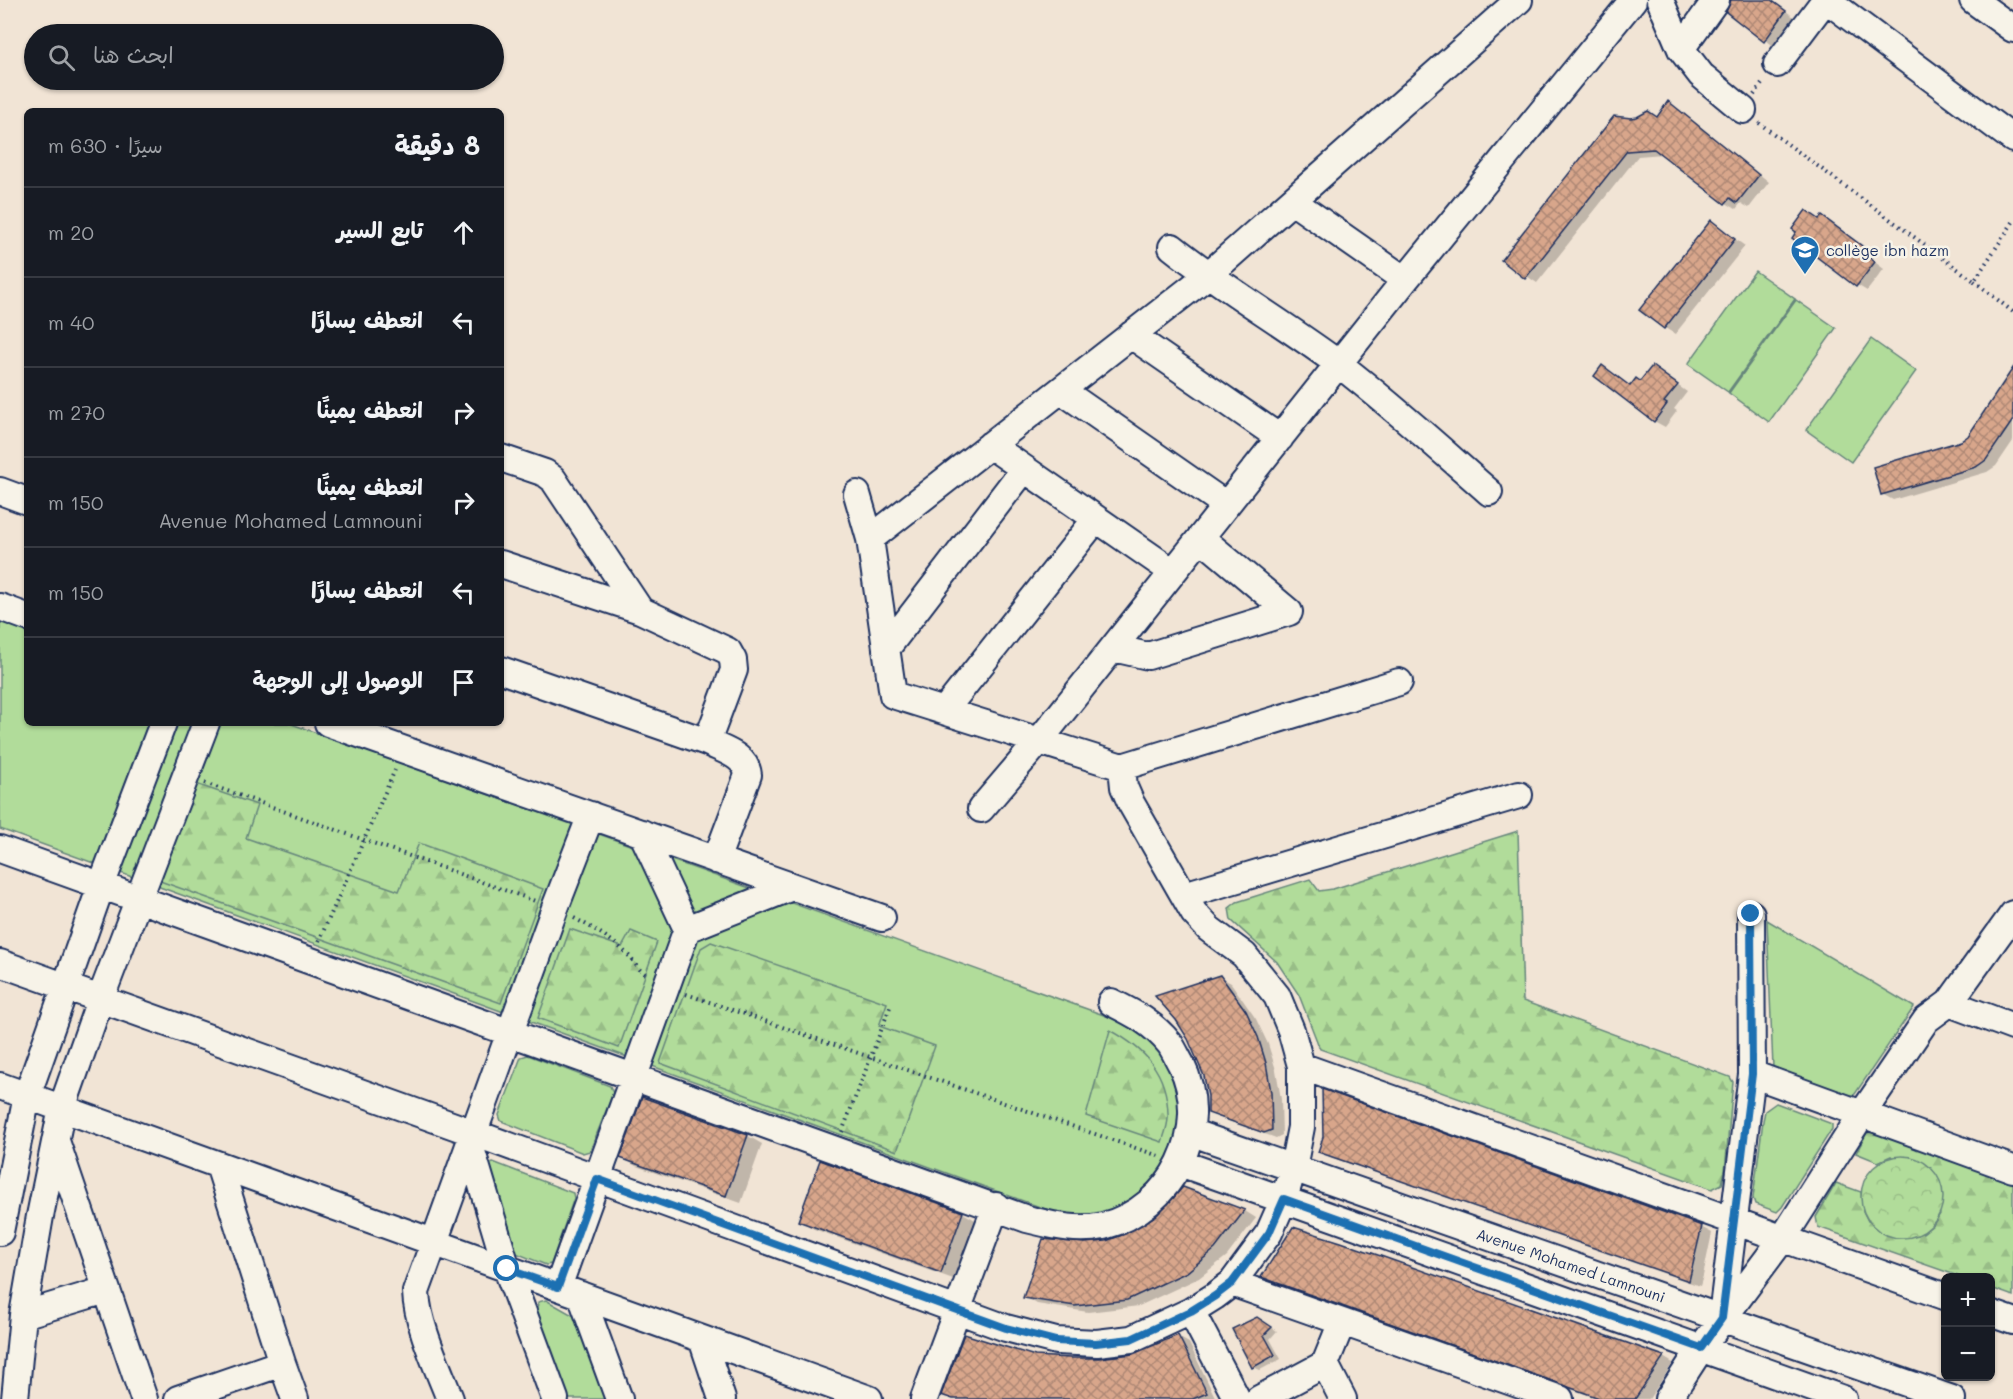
<!DOCTYPE html>
<html lang="ar">
<head>
<meta charset="utf-8">
<style>
  body { margin:0; font-family:Mali,"Playpen Sans Arabic",sans-serif; background:#242831; color:#f1f3f6; direction:rtl }
  .controls { position:absolute; right:18px; bottom:18px; display:grid; overflow:hidden; border-radius:9px; box-shadow:0 2px 4px #0004 }
  .controls button { width:54px; height:54px; display:grid; place-items:center; padding:0; border:0; border-bottom:2px solid #363941; background:#171b24; color:#f1f3f6; font:30px sans-serif }
  .stop { position:absolute; width:18px; height:18px; margin:-14px; border:4px solid #1f6fb2; border-radius:50%; background:#fff }
  .stop.end { background:#1f6fb2; border-color:#fff; box-shadow:0 2px 6px #0008 }
  .list { margin:0; padding:0; list-style:none }
  h2 { display:flex; justify-content:space-between; align-items:center; height:78px; margin:0; padding:0 24px; font-size:26px }
  h2 small { font-size:20px; font-weight:400; color:#9ea1a6 }
  .list li { display:grid; grid-template-columns:39px 1fr auto; gap:18px; align-items:center; box-sizing:border-box; height:90px; padding:0 24px; border-top:2px solid #363941 }
  .list b { display:block; font-size:22px; white-space:nowrap }
  .list p { margin:0; font-size:20px; white-space:nowrap; color:#9ea1a6 }
  .list em { font-size:20px; font-style:normal; color:#9ea1a6 }
  .icon { flex:none; width:33px; height:33px; fill:none; stroke:currentColor; stroke-width:2; stroke-linecap:round; stroke-linejoin:round }
  .map { position:relative; flex:none; width:2013px; height:1399px; overflow:hidden; direction:ltr }
  .search { position:absolute; background:#171b24; box-shadow:0 2px 4px #0004; left:24px; top:24px; width:480px; height:66px; display:flex; align-items:center; gap:15px; box-sizing:border-box; padding:0 21px; border-radius:33px; color:#9ea1a6; font-size:22px }
  .panel { position:absolute; background:#171b24; box-shadow:0 2px 4px #0004; left:24px; top:108px; width:480px; height:618px; border-radius:9px; direction:rtl }
  .map>svg:first-child { display:block }
  .green { fill:#b1dc9a; stroke:#66867c; stroke-width:1.5 }
  .forest { fill:url(#forest-firs); stroke:#66867c; stroke-width:1.5 }
  .park { fill:url(#park-crowns); stroke:#66867c; stroke-width:1.5 }
  .shadow { fill:#0003 }
  .building { fill:url(#building-cross-hatch); stroke:#1b2f5e; stroke-width:1.5 }
  .lines { fill:none; stroke-linecap:round; stroke-linejoin:round }
  .minor-casing { stroke:#1b2f5e; stroke-width:30 }
  .path { stroke:#1b2f5e; stroke-width:4; stroke-dasharray:1.5 4.5; stroke-linecap:butt }
  .minor { stroke:#f7f3e8; stroke-width:26 }
  .route { stroke:#1f6fb2; stroke-width:8 }
  .labels { text-anchor:middle; dominant-baseline:central; stroke-width:5; stroke-linejoin:round; paint-order:stroke }
  .poi-label { font-size:15px; fill:#1b2f5e; stroke:#f7f3e8; text-anchor:start }
  .street-label { font-size:15px; fill:#1b2f5e; stroke:#f7f3e8 }
</style>
</head>
<body>
<div class="map">
<svg width="2013" height="1399" viewBox="0 0 2013 1399">
  <defs>
    <pattern id="forest-firs" width="22" height="20" patternUnits="userSpaceOnUse" patternTransform="scale(1.5)"><rect width="22" height="20" fill="#b1dc9a"/><path d="M5 1l3.5 6h-7zM16 11l3.5 6h-7z" fill="#98bd87"/></pattern>
    <pattern id="park-crowns" width="20" height="18" patternUnits="userSpaceOnUse" patternTransform="scale(1.5)"><rect width="20" height="18" fill="#b1dc9a"/><path d="M2 6a3 3 0 1 1 6 0M12 15a3 3 0 1 1 6 0" fill="none" stroke="#98bd87"/></pattern>
    <pattern id="building-cross-hatch" width="8" height="8" patternUnits="userSpaceOnUse" patternTransform="scale(1.5)"><rect width="8" height="8" fill="#d8a68b"/><path d="M0 0l8 8M0 8l8-8" fill="none" stroke="#ae8875"/></pattern>
  </defs>
  <rect width="100%" height="100%" fill="#f1e4d5"/>
  <filter id="ink" filterUnits="userSpaceOnUse"><feTurbulence type="fractalNoise" baseFrequency=".0167" numOctaves="2"/><feDisplacementMap in="SourceGraphic" scale="12" xChannelSelector="R" yChannelSelector="G"/><feConvolveMatrix kernelMatrix="1 2 1 2 8 2 1 2 1" color-interpolation-filters="sRGB"/></filter>
  <g filter="url(#ink)">
    <path class="green" d="M1755,271L1795,299L1728,392L1688,364Z
      M1796,300L1836,328L1769,422L1729,393Z
      M1871,339L1916,371L1851,462L1806,430Z
      M0,619L27,629V723H289L1112,1018C1133,1029 1148,1037 1163,1056C1166,1060 1168,1067 1171,1072C1192,1119 1175,1177 1129,1203C1108,1215 1085,1215 1062,1215L0,829Z
      M1767,920L1914,1007L1855,1094L1849,1097L1777,1071L1773,1068Z
      M528,1055L610,1086L613,1093L590,1151L583,1153L501,1121L499,1115L521,1057Z
      M1776,1103L1832,1124V1129L1782,1207L1777,1212L1755,1204L1753,1198L1763,1121L1765,1111Z
      M493,1162L573,1193L574,1198L551,1264L546,1265L516,1253L488,1164Z
      M546,1300L576,1317L607,1399H569L537,1311L538,1302Z"/>
    <path class="forest" d="M196,784L257,805L246,838L399,891L419,843L543,889L501,1003L160,881Z
      M1518,831L1523,1001L1730,1077L1733,1082L1725,1171L1722,1184L1712,1189L1320,1049L1299,995L1277,962L1231,920L1229,908L1237,902L1310,879L1319,891L1333,889Z
      M570,929L622,947L631,931L657,942L619,1048L538,1018Z
      M711,942L887,1003L879,1026L935,1046L897,1151L660,1063L701,948Z
      M1110,1030C1145,1049 1167,1072 1168,1114C1169,1123 1165,1133 1162,1142L1086,1116Z
      M1875,1131L2013,1181V1296L1991,1288L1990,1278L1961,1277L1818,1227L1816,1217L1836,1183L1861,1192L1863,1211L1868,1221L1923,1233L1933,1225L1940,1214L1891,1156L1878,1162L1856,1153L1867,1133Z"/>
    <path class="park" d="M1861 1197a41 41 0 1 1 82 0a41 41 0 1 1-82 0Z"/>
    <path class="shadow" d="M1732,0H1772L1795,18L1775,47L1728,12Z
      M1669,103L1679,109L1769,182L1749,208L1741,203L1736,209L1726,203L1663,154L1638,156L1537,283L1503,260L1657,119Z
      M1822,218L1875,256L1872,260L1884,269L1867,291L1857,285Z
      M1711,222L1745,246L1675,334L1665,328Z
      M1653,368L1687,392L1674,409L1677,411L1665,427L1654,421L1631,387L1641,382Z
      M2013,389V441L1996,466L1987,472L1893,500L1882,494L1962,442Z
      M1220,977L1231,983L1256,1019L1268,1044L1276,1070L1281,1099L1282,1135L1276,1138L1220,1118L1210,1112Z
      M643,1099L748,1136L762,1144L741,1203L636,1166L622,1158Z
      M1319,1151L1701,1227L1712,1233L1703,1276L1700,1286L1330,1157Z
      M821,1162L963,1213L977,1221L956,1280L814,1229L800,1221Z
      M1184,1188L1245,1211L1256,1218L1227,1256L1199,1278L1139,1306L1088,1312L1037,1304L1025,1297L1085,1245L1106,1242L1126,1235L1158,1216Z
      M1263,1277L1663,1357L1673,1363L1649,1399H1599L1273,1283Z
      M1264,1322L1277,1331L1270,1339L1281,1359L1260,1370L1253,1367Z
      M1178,1337L1189,1343L1216,1399H951L943,1395L1035,1357L1099,1359L1133,1355Z"/>
    <path class="building" d="M1731,0H1771L1786,11L1764,42L1726,12Z
      M1668,101L1759,175L1737,203L1730,198L1725,204L1654,149L1627,151L1525,279L1501,260L1614,116L1631,118L1637,117L1648,111L1657,117Z
      M1806,210L1819,219L1822,216L1866,249L1863,253L1875,262L1856,287L1792,238L1796,232L1792,229Z
      M1711,220L1735,239L1664,329L1639,310Z
      M1602,365L1630,386L1636,378L1640,381L1652,366L1678,385L1664,402L1667,404L1654,422L1594,376Z
      M2013,368V420L1986,460L1976,467L1881,495L1873,467L1961,441L1968,436Z
      M1220,975L1246,1011L1258,1037L1266,1063L1271,1092L1272,1130L1264,1133L1208,1113V1096L1204,1076L1188,1039L1176,1020L1155,996Z
      M1322,1089L1702,1226L1689,1281L1318,1152L1323,1137Z
      M642,1097L748,1135L726,1196L620,1158Z
      M820,1160L963,1212L941,1273L798,1221Z
      M1183,1187L1245,1210L1215,1249L1187,1272L1127,1300L1075,1306L1023,1298L1043,1239L1085,1243L1106,1241L1125,1234L1157,1215Z
      M1293,1227L1341,1242L1664,1356L1635,1399H1602L1261,1277Z
      M1257,1317L1272,1327L1264,1335L1275,1355L1252,1368L1232,1329Z
      M964,1334L1035,1356L1070,1358H1099L1133,1354L1178,1335L1207,1393L1193,1399H953L941,1395Z"/>
    <g class="lines">
      <g class="minor-casing">
        <path id="minor" d="M1660,0L1681,49L1701,75L1743,110
          M1827,0L2013,139
          M1973,0L2013,29
          M1681,49L1716,0
          M1777,64L1825,0
          M1292,201L1405,280
          M1172,247C1226,290 1285,324 1340,365C1392,405 1440,449 1489,492
          M1131,335L1280,438
          M1061,390L1226,505
          M990,445L1173,572
          M501,458L545,473L553,479L640,610
          M0,491L27,501
          M857,494L870,539L893,695L1122,767L1399,682
          M870,539L1208,275L1519,0
          M501,564L640,610L728,651L733,660L734,670L707,742
          M0,607L27,617
          M1113,648L1148,656L1289,612L1201,538
          M886,649L1024,469
          M501,670L707,742C722,750 746,755 748,775L716,860
          M944,711L1096,519
          M328,723L882,918
          M981,809L1039,741L1405,280L1633,0
          M0,849L1027,1219C1052,1225 1077,1232 1103,1226C1172,1209 1213,1128 1181,1064C1177,1057 1174,1050 1170,1044C1153,1023 1135,1014 1111,1002
          M1184,895L1519,795
          M687,929L792,887
          M0,963L474,1133L1006,1328L1056,1341L1097,1343L1131,1339L1191,1311L1215,1296L1232,1283L1269,1233L1284,1199L1293,1168L1301,1127V1066L1291,1030L1277,996L1244,955L1209,929L1194,913L1131,803L1124,787L1122,767
          M1949,1003L2013,1027
          M1301,1066L1946,1297
          M1752,1074L2013,1169
          M0,1086L869,1399
          M1190,1132L1952,1399
          M56,1141L144,1399
          M470,1145L507,1269L555,1399
          M1180,1163L1843,1399
          M219,1165L282,1363L295,1399
          M0,1232L27,1096L101,886L163,723
          M1232,1283L1560,1399
          M558,1287L687,929L642,833
          M581,1295L619,1399
          M1191,1311L1237,1399
          M1990,1313L2013,1321
          M23,1315L106,1290
          M1722,1316L1752,1074L1751,914
          M702,1339L722,1399
          M1325,1364L1343,1399
          M15,1399L23,1315L40,1216L62,1108L100,1000L206,723
          M178,1399L282,1363
          M450,1399C438,1368 417,1324 416,1292L555,908L591,815
          M924,1399L996,1206
          M1259,1399L1325,1364L1342,1322
          M1668,1399L1701,1348L1783,1238L1862,1114L1926,1020L1949,1003L2013,914"/>
      </g>
      <path class="path" d="M1754,95L1764,81
        M1759,123L1974,281L2013,222
        M1974,281L2013,312
        M205,783L535,901
        M574,918C593,928 610,938 625,952C635,961 635,968 648,976
        M319,941L395,770
        M686,994L1159,1156
        M842,1132L890,1007"/>
      <use href="#minor" class="minor"/>
    </g>
  </g>
  <g class="lines" filter="url(#ink)">
    <path class="route" d="M507,1269L558,1287L597,1179L1006,1328L1056,1341L1096,1343L1131,1339L1191,1311L1215,1296L1232,1283L1269,1233L1284,1199L1701,1348L1722,1318L1752,1074L1751,914"/>
  </g>
  <defs>
    <g id="school-pin" transform="scale(1.5)"><path d="M0 17L-7.5 6A9.5 9.5 0 1 1 7.5 6Z" fill="#1f6fb2" stroke="#f7f3e8"/><path d="M0-5L7-2L0 1L-7-2ZM-4 1L0 2.5L4 1V4Q0 6-4 4Z" fill="#fff"/></g>
  </defs>
  <g fill-rule="evenodd">
    <use href="#school-pin" x="1805" y="250"/>
  </g>
  <g class="labels">
    <g class="poi-label">
      <text x="1826" y="250">collège ibn hazm</text>
    </g>
    <g class="street-label">
      <text transform="translate(1571 1265) rotate(19)">Avenue Mohamed Lamnouni</text>
    </g>
  </g>
</svg>
<div class="controls">
<button>+</button>
<button>−</button>
</div>
<div class="stop" style="left:507px;top:1269px"></div>
<div class="stop end" style="left:1751px;top:914px"></div>
<div class="search"><svg class="icon" aria-label="search" viewBox="0 0 24 24"><circle cx="10" cy="10" r="6"/><path d="M15 15l6 6"/></svg>ابحث هنا</div>
<section class="panel">
<h2>8 دقيقة<small>سيرًا · 630 m</small></h2>
<ul class="list">
<li><svg class="icon" aria-label="ahead" viewBox="0 0 24 24"><path d="M12 20V5M6 11l6-6 6 6"/></svg><div><b>تابع السير</b></div><em>20 m</em></li>
<li><svg class="icon" aria-label="left" viewBox="0 0 24 24"><path d="M17 20v-9H6M10 6l-5 5 5 5"/></svg><div><b>انعطف يسارًا</b></div><em>40 m</em></li>
<li><svg class="icon" aria-label="right" viewBox="0 0 24 24"><path d="M7 20v-9h11M14 6l5 5-5 5"/></svg><div><b>انعطف يمينًا</b></div><em>270 m</em></li>
<li><svg class="icon" aria-label="right" viewBox="0 0 24 24"><path d="M7 20v-9h11M14 6l5 5-5 5"/></svg><div><b>انعطف يمينًا</b><p>Avenue Mohamed Lamnouni</p></div><em>150 m</em></li>
<li><svg class="icon" aria-label="left" viewBox="0 0 24 24"><path d="M17 20v-9H6M10 6l-5 5 5 5"/></svg><div><b>انعطف يسارًا</b></div><em>150 m</em></li>
<li><svg class="icon" aria-label="arrive" viewBox="0 0 24 24"><path d="M6 21V4h12l-3 4 3 4H6"/></svg><div><b>الوصول إلى الوجهة</b></div></li>
</ul>
</section>
</div>
</body>
</html>
